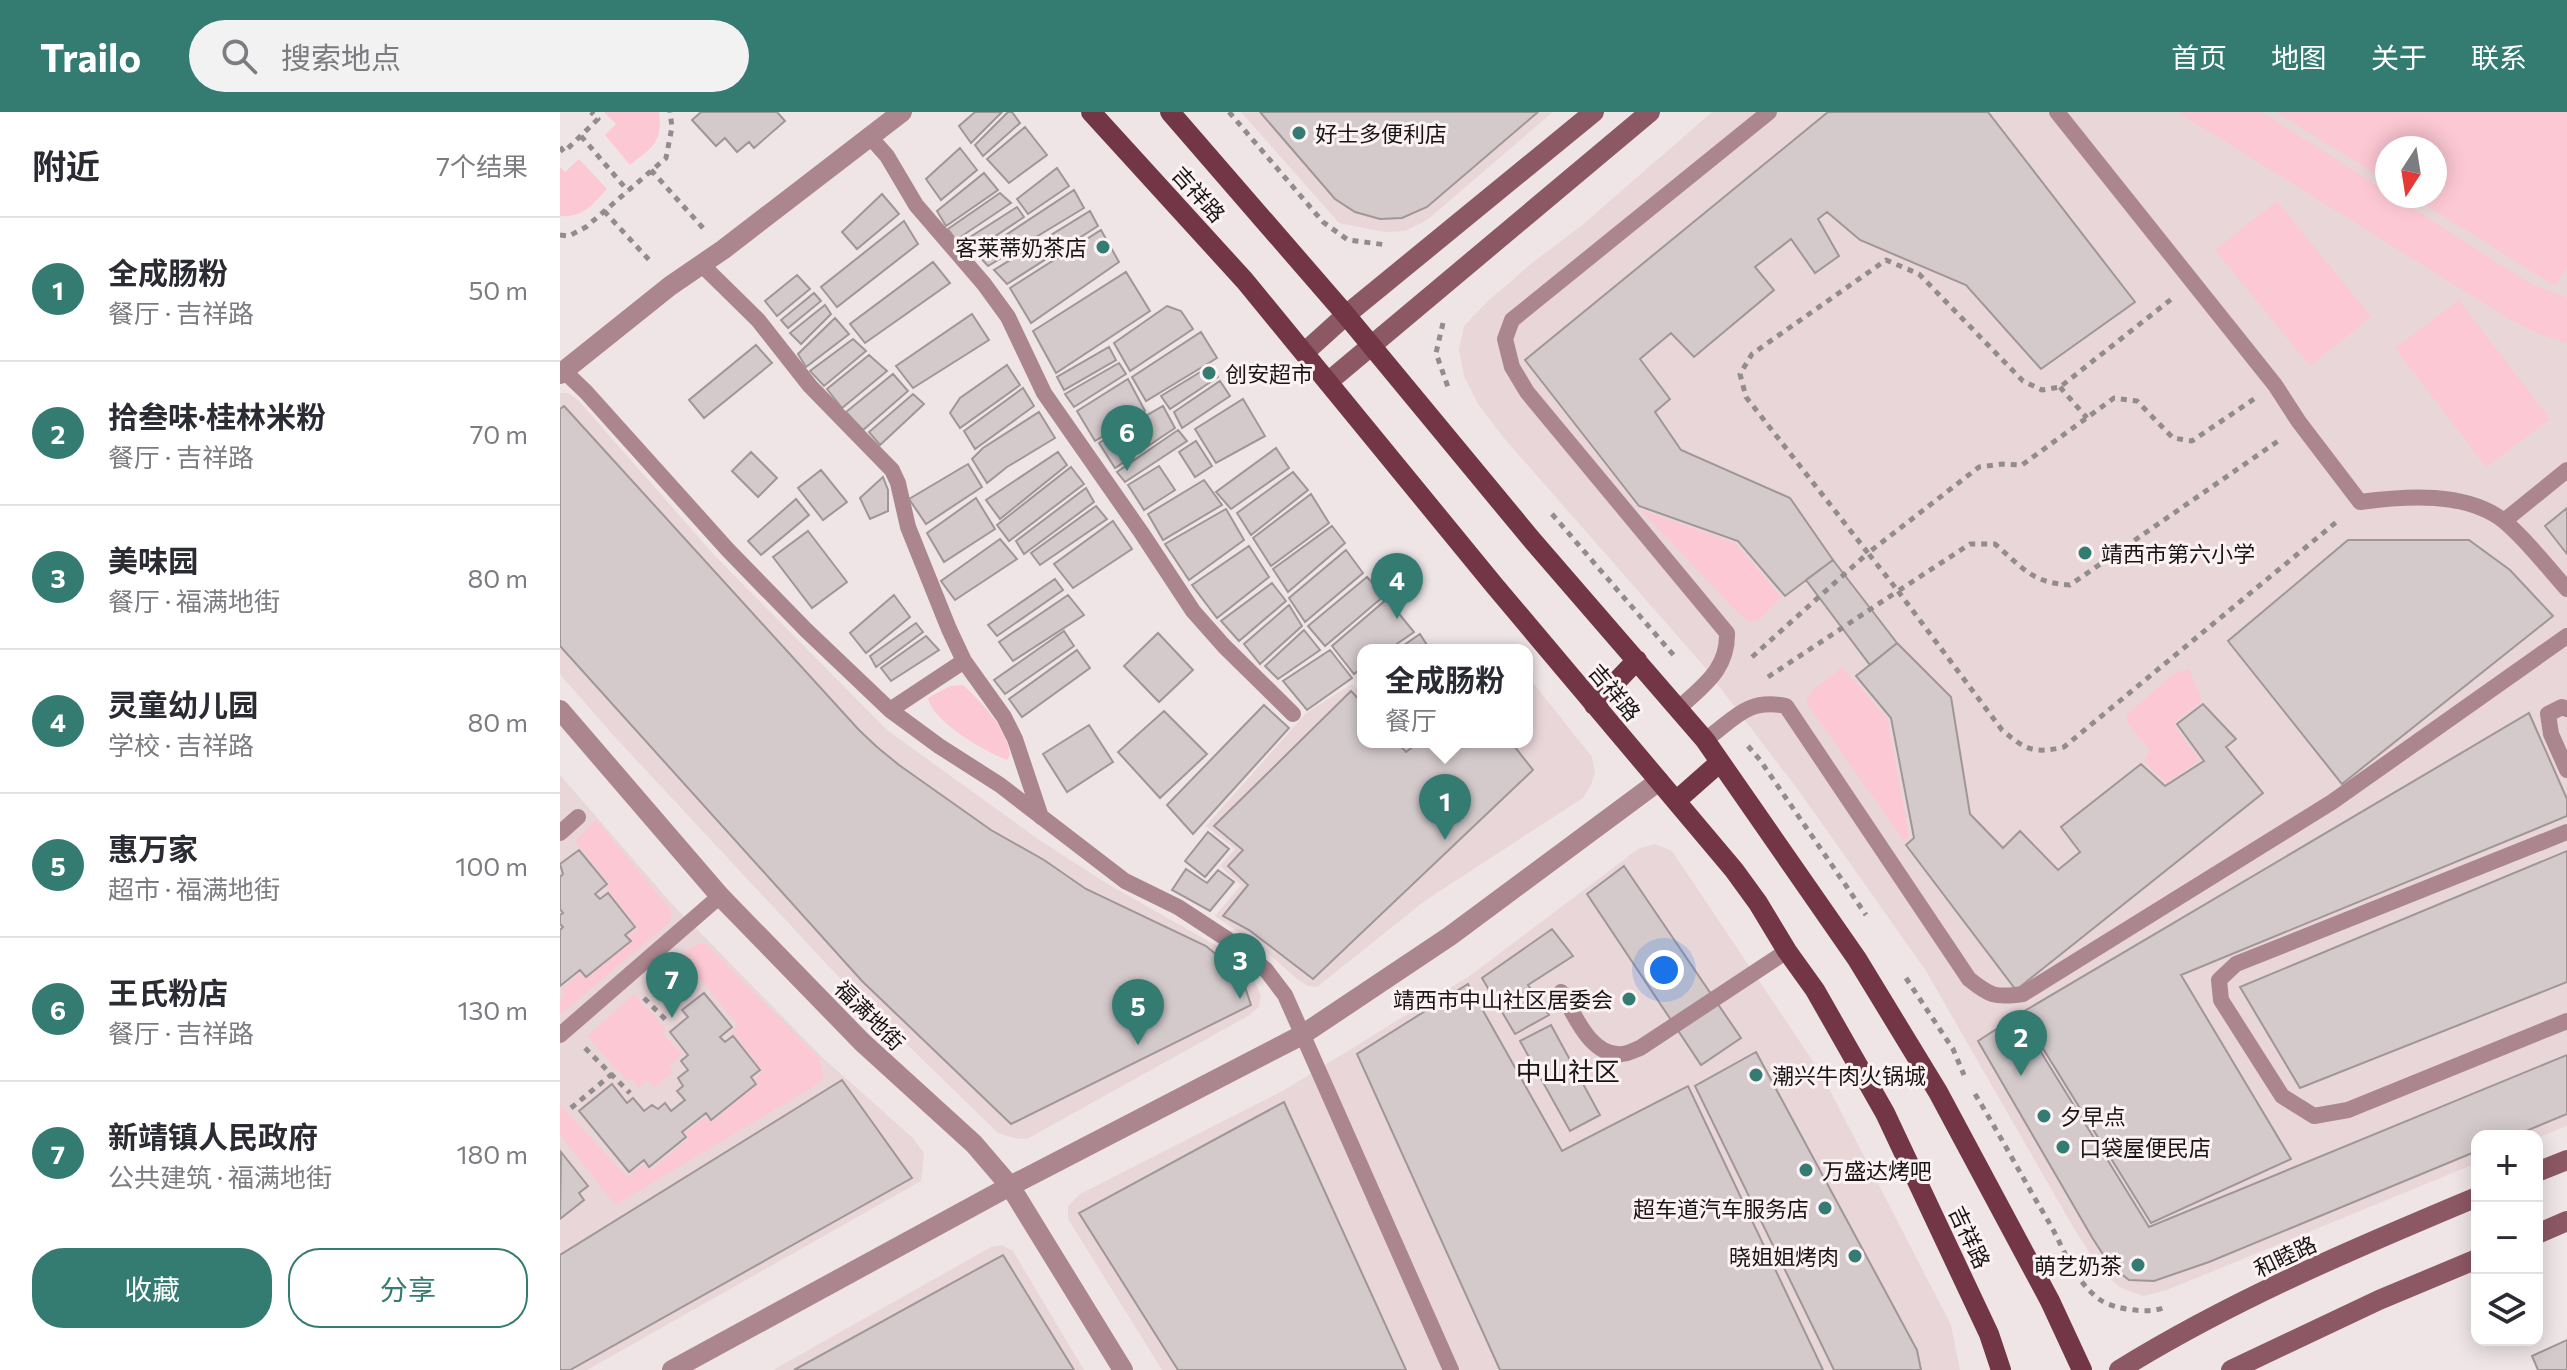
<!DOCTYPE html>
<html lang="zh">
<head>
<meta charset="utf-8">
<style>
  body { margin:0; font-family:Commissioner,"Noto Sans SC",sans-serif; background:#f2f2f3; color:#2b2b33 }
  .controls { position:absolute; right:24px; bottom:24px; display:grid; overflow:hidden; border-radius:16px; box-shadow:0 4px 20px #0003 }
  .controls button { width:72px; height:72px; display:grid; place-items:center; padding:0; border:0; border-bottom:2px solid #e1e1e2; background:#fff; color:#2b2b33; font:40px sans-serif }
  .compass { position:absolute; left:1815px; top:24px; width:72px; height:72px; border-radius:50%; background:#fff; box-shadow:0 4px 20px #0003; rotate:192deg }
  .you { position:absolute; left:1104px; top:858px; width:28px; height:28px; margin:-20px; border:6px solid #fff; border-radius:50%; background:#1a73e8; box-shadow:0 0 0 12px #1a73e833 }
  .badge { display:grid; place-items:center; width:52px; height:52px; border-radius:50%; background:#347b72; color:#fff; font-size:26px; font-weight:700 }
  .pin { position:absolute; translate:-50% -66px; filter:drop-shadow(0 2px 4px #0008) }
  .pin::after { content:''; position:absolute; top:42px; width:28px; height:24px; background:inherit; clip-path:polygon(0 0,100% 0,50% 100%) }
  .popup { position:absolute; left:797px; top:532px; width:176px; height:104px; box-sizing:border-box; display:grid; place-content:center; border-radius:16px; background:#fff; filter:drop-shadow(0 2px 6px #0005); font-size:26px; white-space:nowrap; color:#7c7c81 }
  .popup b { font-size:30px; color:#2b2b33 }
  .popup::after { content:''; position:absolute; left:50%; top:100%; margin-left:-16px; border:16px solid transparent; border-top-color:#fff }
  .list { margin:0; padding:0; list-style:none }
  h2 { display:flex; justify-content:space-between; align-items:center; height:104px; margin:0; padding:0 32px; font-size:34px }
  h2 small { font-size:26px; font-weight:400; color:#7c7c81 }
  .list li { display:grid; grid-template-columns:52px 1fr auto; gap:24px; align-items:center; box-sizing:border-box; height:144px; padding:0 32px; border-top:2px solid #e1e1e2 }
  .list b { display:block; font-size:30px; white-space:nowrap }
  .list p { margin:0; font-size:26px; white-space:nowrap; color:#7c7c81 }
  .list em { font-size:26px; font-style:normal; color:#7c7c81 }
  .actions { display:flex; gap:16px; padding:24px 32px }
  .actions a { flex:1; padding:18px 0; border:2px solid #347b72; border-radius:32px; text-align:center; font-size:28px; color:#347b72 }
  .actions .main { background:#347b72; color:#fff }
  .icon { flex:none; width:44px; height:44px; fill:none; stroke:currentColor; stroke-width:2; stroke-linecap:round; stroke-linejoin:round }
  .map { position:relative; flex:none; width:2007px; height:1258px; overflow:hidden }
  header { display:flex; align-items:center; gap:48px; box-sizing:border-box; height:112px; padding:0 40px; background:#347b72; color:#fff }
  header strong { font-size:38px }
  nav { display:flex; gap:44px; margin-inline-start:auto; font-size:28px }
  .search { width:560px; height:72px; background:#f2f2f3; display:flex; align-items:center; gap:20px; box-sizing:border-box; padding:0 28px; border-radius:44px; color:#7c7c81; font-size:30px }
  main { display:flex }
  aside { flex:1; background:#fff }
  .map>svg:first-child { display:block }
  .built { fill:#e9d6d9; fill-rule:evenodd }
  .green { fill:#fcc8d3 }
  .building { fill:#d4cacc; stroke:#a09698; stroke-width:2 }
  .lines { fill:none; stroke-linecap:round; stroke-linejoin:round }
  .path { stroke:#938c8e; stroke-width:5; stroke-dasharray:6 6; stroke-linecap:butt }
  .lane { stroke:#ac868e; stroke-width:16 }
  .street { stroke:#ac868e; stroke-width:20 }
  .secondary { stroke:#8c5864; stroke-width:20 }
  .primary { stroke:#733647; stroke-width:20 }
  .poi-dot { fill:#347b72; stroke:#fcf2f4; stroke-width:3 }
  .labels { text-anchor:middle; dominant-baseline:central; stroke-width:6; stroke-linejoin:round; paint-order:stroke }
  .poi-label { font-size:22px; fill:#181516; stroke:#fcf2f4; text-anchor:start }
  .street-label { font-size:22px; fill:#181516; stroke:#fcf2f4 }
  .quarter-label { font-size:26px; fill:#181516; stroke:#fcf2f4 }
</style>
</head>
<body>
<header>
<strong>Trailo</strong>
<div class="search"><svg class="icon" aria-label="search" viewBox="0 0 24 24"><circle cx="10" cy="10" r="6"/><path d="M15 15l6 6"/></svg>搜索地点</div>
<nav><a>首页</a><a>地图</a><a>关于</a><a>联系</a></nav>
</header>
<main>
<aside>
<h2>附近<small>7个结果</small></h2>
<ul class="list">
<li><span class="badge">1</span><div><b>全成肠粉</b><p>餐厅 · 吉祥路</p></div><em>50 m</em></li>
<li><span class="badge">2</span><div><b>拾叁味·桂林米粉</b><p>餐厅 · 吉祥路</p></div><em>70 m</em></li>
<li><span class="badge">3</span><div><b>美味园</b><p>餐厅 · 福满地街</p></div><em>80 m</em></li>
<li><span class="badge">4</span><div><b>灵童幼儿园</b><p>学校 · 吉祥路</p></div><em>80 m</em></li>
<li><span class="badge">5</span><div><b>惠万家</b><p>超市 · 福满地街</p></div><em>100 m</em></li>
<li><span class="badge">6</span><div><b>王氏粉店</b><p>餐厅 · 吉祥路</p></div><em>130 m</em></li>
<li><span class="badge">7</span><div><b>新靖镇人民政府</b><p>公共建筑 · 福满地街</p></div><em>180 m</em></li>
</ul>
<div class="actions"><a class="main">收藏</a><a>分享</a></div>
</aside>
<div class="map">
<svg width="2007" height="1258" viewBox="0 0 2007 1258">
  <rect width="100%" height="100%" fill="#efe5e7"/>
  <path class="built" d="M681,0H993L867,108L845,119L824,120L779,111Z
    M1152,0H2007V1014L1977,1026V1024H1917V1051L1607,1178L1583,1184L1559,1175L1539,1156L1513,1115L1366,859L1239,679L1142,552L943,325L918,292L904,264L899,237L904,214L928,189L972,151L1021,114ZM1827,36H1875V84H1827Z
    M0,281H8L18,288L156,445L327,618L481,729L546,771L671,842L695,870L701,884L699,895L688,904L467,1027L454,1026L438,1021L288,875L53,623L0,562Z
    M967,563L1032,645L1035,660L1031,673L1023,686L866,788L757,875L748,874L738,868L702,836L655,804L681,773L660,754L675,737L646,714L746,601L792,572L803,584V630H843L846,632L849,630H967Z
    M0,663L113,793L262,945L353,1026L364,1041L361,1069L27,1258H0Z
    M1095,732L1112,739L1261,961L1391,1213L1400,1258H602L508,1107V1094L520,1082L726,977L911,863L1078,737Z
    M442,1133L453,1139L524,1258H213L431,1135Z"/>
  <path class="green" d="M44,0H99C103,31 92,35 70,53L45,23L56,12Z
    M1618,0H1702L1827,80V84H1833L1971,172L2007,186V231L1981,223L1949,207Z
    M1716,0H2007V155L1995,174L1851,84H1875V36H1827V69Z
    M19,47L47,77C33,92 23,106 0,104V55L5,60Z
    M1717,89L1811,205L1750,254L1655,138Z
    M1899,188L1990,307L1926,355L1835,236Z
    M1081,398L1175,431L1221,485L1199,508L1189,509L1177,500Z
    M1282,555L1327,606L1349,725L1344,729L1246,590L1251,580Z
    M1629,557L1642,589L1613,612L1640,648L1606,671L1584,649L1590,638L1568,612L1567,602L1615,561Z
    M403,573C422,591 447,616 450,643L447,648C424,639 373,610 368,586L390,574Z
    M36,708L111,798L110,810L0,903V888L5,884L2,877L20,861L26,867L72,829L69,824L78,816L46,776L50,773L15,729Z
    M136,832H146L259,946L263,961L261,970L55,1093L0,1022V992L67,1065L84,1052L91,1058L129,1026L125,1021L145,1005L152,1010L198,972L195,966L203,959L172,920L178,913L121,844Z
    M74,882L106,917L102,921L122,942L109,954L113,960L95,975L88,968L79,976L72,967L67,969L27,924Z"/>
  <path class="building" d="M141,0H217L225,9L194,36L189,30L177,40L165,26L156,34L132,8Z
    M415,0H442L411,31L399,14Z
    M448,0H452L460,11L423,44L415,33Z
    M700,0H978L867,95L842,106L820,107L795,100L775,87Z
    M1268,0H1428L1575,190L1481,257L1406,173L1300,128L1267,100L1258,107L1279,144L1255,161L1231,127L1195,155L1214,178L1134,245L1111,221L1080,247L1110,287L1095,300L1121,338L1230,386L1273,448L1225,484L1178,429L1079,394L965,248Z
    M465,15L487,43L449,71L427,47Z
    M400,36L417,58L381,88L366,67Z
    M497,56L509,74L468,102L457,87Z
    M424,61L438,78L386,114L377,99Z
    M514,78L524,96L428,154L417,142Z
    M440,81L451,91L396,128L388,117Z
    M322,82L339,102L297,137L282,120Z
    M457,95L464,105L413,139L404,129Z
    M530,99L538,114L447,172L434,158Z
    M344,109L358,132L277,195L261,175Z
    M541,118L559,150L471,211L450,176Z
    M373,150L390,171L305,231L290,212Z
    M566,160L590,199L496,261L473,219Z
    M237,163L250,177L217,204L205,189Z
    M254,181L261,189L228,216L221,208Z
    M265,193L271,202L241,232L230,221Z
    M607,194L621,199L633,217L570,259L554,231Z
    M412,202L429,228L353,276L336,254Z
    M275,206L289,222L246,255L238,242Z
    M641,220L657,246L586,289L572,265Z
    M293,227L306,239L264,274L250,259Z
    M196,233L212,251L144,306L129,288Z
    M549,235L556,248L504,278L497,265Z
    M309,243L327,259L282,296L267,277Z
    M559,251L566,262L514,295L505,282Z
    M447,253L460,273L400,316L390,301L400,286Z
    M652,253L658,265L610,297L601,284Z
    M333,262L348,279L303,318L286,300Z
    M568,267L585,299L535,329L517,299Z
    M660,269L670,284L622,316L614,300Z
    M463,276L474,294L415,337L404,319Z
    M353,282L364,292L320,333L309,320Z
    M683,287L705,324L656,351L635,317Z
    M4,294L299,618L317,635L339,653L431,718L484,748L526,777L646,834L671,855L684,872L691,893L451,1012L302,869L0,534V297Z
    M603,294L615,316L555,356L539,331Z
    M479,300L495,326L447,355L427,371L412,347L423,336Z
    M618,318L627,329L565,370L557,360Z
    M636,329L652,354L635,365L619,340Z
    M716,336L729,356L671,397L656,380Z
    M191,340L217,366L198,385L172,359Z
    M498,340L507,353L440,407L426,388Z
    M408,352L422,375L366,412L349,387Z
    M599,354L615,378L584,398L568,373Z
    M511,355L524,372L449,429L437,413Z
    M261,358L287,390L263,408L238,376Z
    M733,360L748,378L691,423L677,401Z
    M323,365L328,378V399L310,407L300,386Z
    M644,368L662,393L603,428L588,402Z
    M526,376L534,390L464,442L456,429Z
    M751,382L769,411L711,454L693,426Z
    M416,386L435,417L384,450L367,421Z
    M236,387L249,403L201,443L188,429Z
    M536,394L547,407L480,453L471,441Z
    M2007,396V442L1985,414Z
    M666,397L684,428L629,468L605,432Z
    M553,409L572,437L513,476L494,452Z
    M772,414L785,431L728,480L713,457Z
    M248,419L287,470L252,496L213,445Z
    M440,427L457,447L395,488L381,469Z
    M1788,428H1909L1950,458L1993,504L1782,672L1668,529Z
    M689,434L709,465L657,506L632,473Z
    M786,438L803,461L745,510L729,486Z
    M1273,448L1337,531L1310,553L1246,468Z
    M807,465L824,484L765,534L748,514Z
    M495,467L503,478L437,524L428,513Z
    M712,471L726,489L679,529L661,509Z
    M334,483L350,505L306,541L290,521Z
    M508,483L524,503L453,549L439,530Z
    M827,487L854,520L828,538H803V555L794,562L772,534Z
    M729,493L742,514L700,552L684,532Z
    M356,511L363,520L316,555L310,544Z
    M744,518L760,538L718,567L705,554Z
    M504,519L514,534L445,582L434,568Z
    M598,521L633,558L599,590L564,554Z
    M860,522L867,533L860,538H837Z
    M366,524L379,538L331,569L321,556Z
    M1337,531L1391,585L1410,702L1443,736L1460,719L1498,758L1520,740L1501,715L1581,652L1605,674L1644,649L1617,612L1643,592L1676,627L1666,635L1703,681L1456,878L1346,733L1354,726L1331,606L1296,564Z
    M517,538L530,556L462,605L449,587Z
    M770,538L792,566L747,598L723,569Z
    M791,579L803,592V630H837L846,640L859,630H951L973,658L753,867L689,818L663,804L688,773L668,754L683,738L654,714Z
    M704,593L729,616L633,722L607,693Z
    M604,599L647,642L600,686L558,640Z
    M1969,601L2007,687V704L1621,863L1731,1047L1591,1111L1461,901Z
    M529,613L553,650L507,680L483,642Z
    M648,720L669,737L645,765L625,749Z
    M19,738L47,772L35,782L40,787L48,781L75,815L65,823L71,829L26,865L20,858L0,874V818L3,815L0,812V803L3,801L0,797V765L3,762L0,752Z
    M2007,739V870L1740,976L1680,875Z
    M1064,754L1181,926L1141,953L1027,782Z
    M626,757L647,771L658,758L674,770L650,799L612,778Z
    M992,817L1013,844L968,873L989,903L955,922L922,866Z
    M908,872L1002,1039L1128,974L1263,1258H940L797,942Z
    M144,881L172,915L160,925L165,930L173,924L200,958L191,965L196,972L151,1008L146,1001L122,1020L126,1025L89,1055L84,1048L69,1060L19,999L52,972L67,991L73,986L84,999L92,993L98,997L105,991L111,999L125,988L117,979L123,974L118,966L128,958L121,949L128,943L110,920L128,905L122,898Z
    M1458,903L1589,1115L2007,943V1002L1954,1024H1917V1039L1649,1150L1594,1169L1569,1168L1550,1153L1533,1127L1418,929Z
    M991,913L1040,1003L1010,1019L960,929Z
    M1196,940L1357,1238L1361,1258H1274L1135,974Z
    M282,968L352,1066L10,1258H0V1143Z
    M724,990L846,1258H618L519,1101Z
    M1,1040L28,1074L19,1081L24,1088L0,1107Z
    M443,1143L514,1258H234Z
    M2007,1228V1258H1978L1972,1244Z"/>
  <g class="lines">
    <path class="path" d="M669,0L763,110L788,128L827,133
      M21,24L68,79
      M0,35L4,40L38,7L31,0
      M91,58L143,116
      M44,99L92,151
      M0,123L9,124L26,115L106,46L112,15L110,0
      M883,211L876,241L889,278
      M1500,275L1527,306
      M1694,287L1632,329L1613,326L1577,289L1554,286L1462,353L1442,352L1419,355L1308,441L1338,479L1410,432H1435C1463,456 1472,471 1510,473L1721,327
      M992,402L1116,546
      M1192,545L1308,441L1186,285L1180,262L1192,242L1326,148L1359,162L1463,269L1482,278L1500,275L1614,185
      M1208,565L1338,479L1442,618C1466,638 1473,642 1504,635L1780,407
      M1188,634L1200,648L1306,803
      M1346,866L1393,937L1404,963
      M84,886L106,908
      M25,936L70,981
      M1415,982C1440,1023 1462,1065 1487,1107C1503,1133 1514,1171 1542,1189C1555,1197 1588,1202 1603,1196
      M11,996L52,962"/>
    <path class="lane" d="M1497,0L1715,273L1739,310L1800,390C1845,384 1906,379 1944,409C1967,428 1987,455 2007,477
      M311,26L327,44L356,93L424,172L448,205L484,281L581,420L633,499L664,534L733,602
      M141,152L198,208L250,274L332,358L338,371L348,415L389,517L404,549L444,605L455,627L481,705
      M4,259L26,280L168,438L246,518L330,598L379,634L440,673L565,769L618,795L670,829L706,858L725,883L891,1258
      M1944,409L2007,358
      M1119,596C1144,573 1168,557 1167,521L967,280L952,255L945,227L952,208L1209,0
      M2007,597L2002,595L1988,602L1991,622L2007,658
      M330,598L404,549
      M1145,628C1175,607 1186,586 1226,594L1409,867C1430,884 1435,886 1463,882L1772,690L2007,524
      M2007,720L1676,852L1659,868L1661,888L1722,984L1754,1004L1788,998L2007,909
      M0,721L18,705
      M1001,880C1014,901 1030,945 1062,942C1067,942 1075,938 1080,936L1227,839
      M0,923L160,784"/>
    <path class="street" d="M0,262L110,174L164,137L342,0
      M0,598L160,784L302,930L414,1032L450,1074L563,1258
      M112,1258L450,1074L742,923L890,824L1099,669"/>
    <path class="secondary" d="M745,240L786,203L1034,0
      M768,270L1090,0
      M1977,1060L2007,1048
      M1977,1122L2007,1109
      M1559,1258C1672,1188 1795,1136 1917,1085
      M1671,1258L1819,1188L1917,1147"/>
    <path class="primary" d="M531,0L685,169L934,473L1174,758L1198,791L1227,839L1255,878L1325,1001L1429,1222L1441,1258
      M610,0L786,203L972,428L1145,628L1297,847L1378,980L1490,1189L1522,1258
      M1034,593L1077,548
      M1116,689L1159,651"/>
  </g>
  <g class="poi-dot">
    <circle cx="739" cy="21" r="8"/>
    <circle cx="543" cy="135" r="8"/>
    <circle cx="649" cy="261" r="8"/>
    <circle cx="1525" cy="441" r="8"/>
    <circle cx="1069" cy="887" r="8"/>
    <circle cx="1196" cy="963" r="8"/>
    <circle cx="1484" cy="1004" r="8"/>
    <circle cx="1503" cy="1035" r="8"/>
    <circle cx="1246" cy="1058" r="8"/>
    <circle cx="1265" cy="1096" r="8"/>
    <circle cx="1295" cy="1144" r="8"/>
    <circle cx="1578" cy="1153" r="8"/>
  </g>
  <g class="labels">
    <g class="poi-label">
      <text x="755" y="21">好士多便利店</text>
      <text x="527" y="135" text-anchor="end">客莱蒂奶茶店</text>
      <text x="665" y="261">创安超市</text>
      <text x="1541" y="441">靖西市第六小学</text>
      <text x="1053" y="887" text-anchor="end">靖西市中山社区居委会</text>
      <text x="1212" y="963">潮兴牛肉火锅城</text>
      <text x="1500" y="1004">夕早点</text>
      <text x="1519" y="1035">口袋屋便民店</text>
      <text x="1262" y="1058">万盛达烤吧</text>
      <text x="1249" y="1096" text-anchor="end">超车道汽车服务店</text>
      <text x="1279" y="1144" text-anchor="end">晓姐姐烤肉</text>
      <text x="1562" y="1153" text-anchor="end">萌艺奶茶</text>
    </g>
    <g class="street-label">
      <text transform="translate(639 82) rotate(48)">吉祥路</text>
      <text transform="translate(1055 580) rotate(50)">吉祥路</text>
      <text transform="translate(310 903) rotate(45)">福满地街</text>
      <text transform="translate(1410 1125) rotate(65)">吉祥路</text>
      <text transform="translate(1725 1144) rotate(-25)">和睦路</text>
    </g>
    <g class="quarter-label">
      <text x="1008" y="958">中山社区</text>
    </g>
  </g>
</svg>
<div class="controls">
<button>+</button>
<button>−</button>
<button><svg class="icon" aria-label="layers" viewBox="0 0 24 24"><path d="M12 4l9 5-9 5-9-5zM3 14l9 5 9-5"/></svg></button>
</div>
<svg class="compass" viewBox="-18 -18 36 36"><path d="M0-13l5 13h-10z" fill="#e53935"/><path d="M0 13l5-13h-10z" fill="#7c7c81"/></svg>
<div class="you"></div>
<div class="pin badge" style="left:885px;top:728px">1</div>
<div class="popup"><b>全成肠粉</b>餐厅</div>
<div class="pin badge" style="left:1461px;top:964px">2</div>
<div class="pin badge" style="left:680px;top:887px">3</div>
<div class="pin badge" style="left:837px;top:507px">4</div>
<div class="pin badge" style="left:578px;top:933px">5</div>
<div class="pin badge" style="left:567px;top:359px">6</div>
<div class="pin badge" style="left:112px;top:906px">7</div>
</div>
</main>
</body>
</html>
